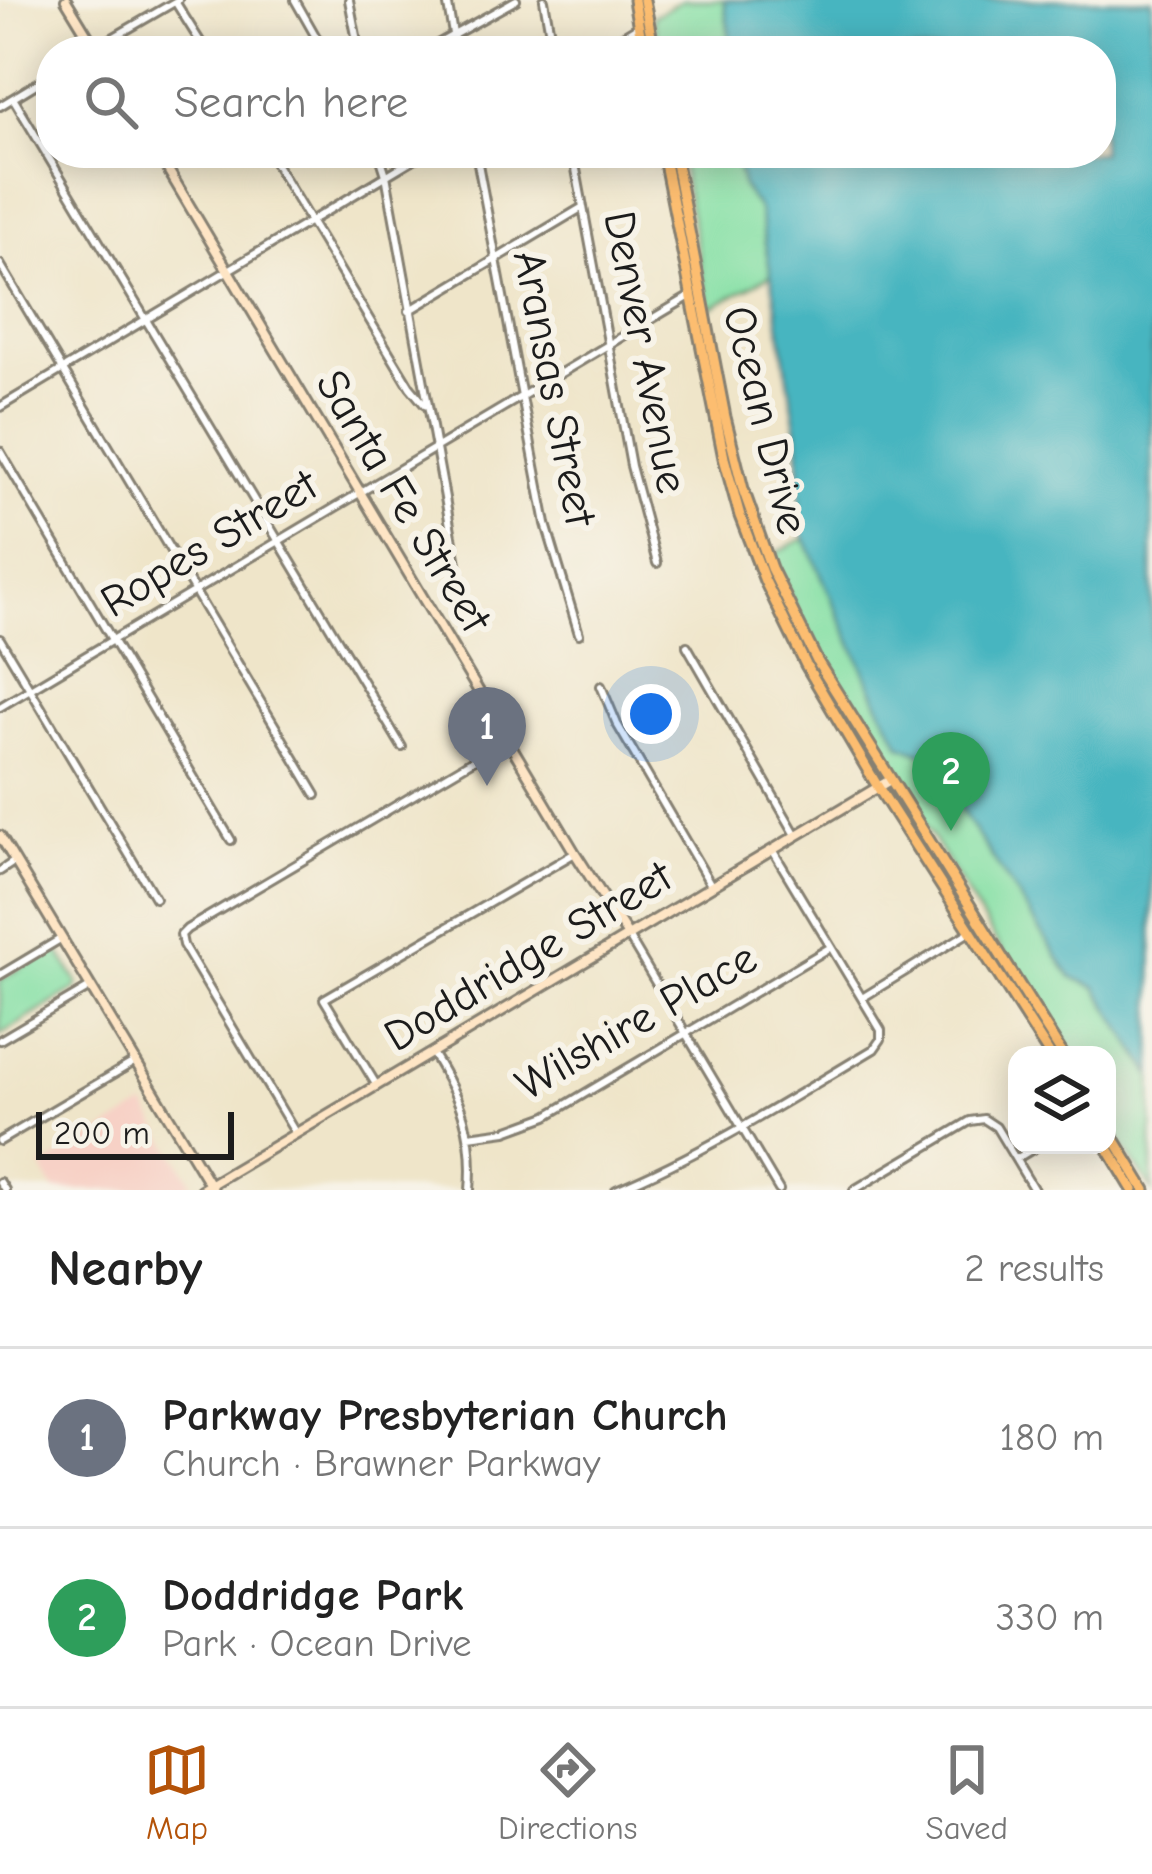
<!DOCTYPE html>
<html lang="en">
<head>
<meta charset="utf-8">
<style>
  body { margin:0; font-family:"Comic Neue",sans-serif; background:#f6f6f6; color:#222 }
  .controls { position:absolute; right:36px; bottom:36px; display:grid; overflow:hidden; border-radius:24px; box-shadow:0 6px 30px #0003 }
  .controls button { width:108px; height:108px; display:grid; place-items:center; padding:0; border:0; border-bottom:3px solid #e0e0e0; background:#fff; color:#222; font:60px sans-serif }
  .scale { position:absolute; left:36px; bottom:30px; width:198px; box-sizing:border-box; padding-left:12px; border:6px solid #1c1c1c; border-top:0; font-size:33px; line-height:42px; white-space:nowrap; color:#1c1c1c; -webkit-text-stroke:9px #f7f3e8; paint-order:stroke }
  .you { position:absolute; left:651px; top:714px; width:42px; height:42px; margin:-30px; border:9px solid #fff; border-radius:50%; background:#1a73e8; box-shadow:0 0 0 18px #1a73e833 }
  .badge { display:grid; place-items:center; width:78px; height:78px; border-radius:50%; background:#b45309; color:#fff; font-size:39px; font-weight:700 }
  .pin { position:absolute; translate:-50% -99px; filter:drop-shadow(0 3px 6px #0008) }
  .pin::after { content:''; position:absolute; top:63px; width:42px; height:36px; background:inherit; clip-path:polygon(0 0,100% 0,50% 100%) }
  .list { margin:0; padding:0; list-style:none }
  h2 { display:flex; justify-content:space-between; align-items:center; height:156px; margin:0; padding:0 48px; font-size:51px }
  h2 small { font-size:39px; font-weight:400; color:#767676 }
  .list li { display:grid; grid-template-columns:78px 1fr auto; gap:36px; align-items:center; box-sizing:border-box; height:180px; padding:0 48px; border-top:3px solid #e0e0e0 }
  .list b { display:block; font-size:45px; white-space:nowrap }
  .list p { margin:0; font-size:39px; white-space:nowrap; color:#767676 }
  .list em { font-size:39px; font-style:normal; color:#767676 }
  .icon { flex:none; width:66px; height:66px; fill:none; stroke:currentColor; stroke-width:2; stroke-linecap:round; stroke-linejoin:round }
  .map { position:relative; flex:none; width:1152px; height:1190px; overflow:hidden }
  .search { position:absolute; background:#fff; box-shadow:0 6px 30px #0003; left:36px; right:36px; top:36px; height:132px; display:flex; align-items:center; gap:30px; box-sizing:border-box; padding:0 42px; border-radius:48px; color:#767676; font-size:45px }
  .sheet { height:516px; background:#fff }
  nav { display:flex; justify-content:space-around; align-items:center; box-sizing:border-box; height:168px; border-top:3px solid #e0e0e0; background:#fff; font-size:33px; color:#767676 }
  nav a { display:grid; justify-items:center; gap:6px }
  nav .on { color:#b45309 }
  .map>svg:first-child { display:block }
  .built { fill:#f7d1c6 }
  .green { fill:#86e0a6; stroke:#517e61; stroke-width:3 }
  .water { fill:#46b5c0; stroke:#31686e; stroke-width:3 }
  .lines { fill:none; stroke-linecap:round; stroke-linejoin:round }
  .minor-casing { stroke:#868072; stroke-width:12 }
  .tertiary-casing { stroke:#868072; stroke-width:12 }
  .secondary-casing { stroke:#868072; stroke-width:14 }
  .primary-casing { stroke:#868072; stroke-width:15 }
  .minor { stroke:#fff; stroke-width:6 }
  .tertiary { stroke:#fff; stroke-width:6 }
  .secondary { stroke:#fee5c5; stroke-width:8 }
  .primary { stroke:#fcbd6f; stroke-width:9 }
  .labels { text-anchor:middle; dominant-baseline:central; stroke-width:12; stroke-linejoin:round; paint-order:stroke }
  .street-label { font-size:45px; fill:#1c1c1c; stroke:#f7f3e8 }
</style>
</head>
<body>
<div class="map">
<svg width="1152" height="1190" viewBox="0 0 1152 1190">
  <rect width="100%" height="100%" fill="#f7f3e8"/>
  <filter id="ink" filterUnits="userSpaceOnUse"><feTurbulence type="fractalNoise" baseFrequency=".00833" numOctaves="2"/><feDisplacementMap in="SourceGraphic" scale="24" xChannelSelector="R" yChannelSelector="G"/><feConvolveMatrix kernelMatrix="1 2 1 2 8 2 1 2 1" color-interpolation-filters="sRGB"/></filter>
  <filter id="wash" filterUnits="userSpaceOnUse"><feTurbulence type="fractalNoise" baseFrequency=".004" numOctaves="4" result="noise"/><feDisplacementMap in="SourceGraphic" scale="48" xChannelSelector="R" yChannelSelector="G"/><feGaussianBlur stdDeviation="2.7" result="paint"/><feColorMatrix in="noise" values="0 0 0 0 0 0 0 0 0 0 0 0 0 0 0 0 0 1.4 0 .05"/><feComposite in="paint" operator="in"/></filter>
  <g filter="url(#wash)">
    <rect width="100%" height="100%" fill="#efe5c9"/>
    <path class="built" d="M145,1106L192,1182L179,1190H54L41,1168Z"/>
    <path class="green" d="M683,0H724L732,51H660L653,16Z
      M679,153H734L743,187L759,210L771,275L709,309Z
      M805,538L880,706L924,753L1071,976L1096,987L1152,1076V1190L1107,1121V1055H1066L809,637L793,606L773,554Z
      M52,949L58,950L78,983L76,989L0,1035V980Z"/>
    <path class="water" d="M724,0H1152V1076L1096,987L1071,977L924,754L901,745L880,706L800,527L799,444L771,275L759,210L743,187L734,153H1101V51H732Z"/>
  </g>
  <g filter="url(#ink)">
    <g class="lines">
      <g class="minor-casing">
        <path id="minor" d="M295,0L324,51
          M349,0L359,51
          M447,0L456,51
          M544,0L553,51
          M176,3L206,51
          M90,51L178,0
          M425,51L516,0
          M598,51L639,26
          M13,98L402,747
          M0,106L51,75
          M269,153L410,387L425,405
          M379,153L386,175L460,580
          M476,153L546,524L579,634
          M573,153L631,466L657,563
          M0,264L316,795
          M409,311L583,207
          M0,407L424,153
          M0,451L231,840
          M0,639L155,898
          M687,646L796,835
          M601,686L617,724L711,885
          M0,707L692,295
          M0,871L15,861
          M862,998L971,931
          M432,1053C461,1099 475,1134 470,1190
          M377,1086L324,999L575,853
          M296,1134L183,945L181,935L187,929L507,740
          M469,1136L506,1131L547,1116L831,947
          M0,1141L134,1062
          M1016,1159L1039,1145
          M0,1182L5,1190
          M616,1190C707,1152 790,1099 874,1049L881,1039V1030L773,851
          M854,1190L970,1121L984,1119L996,1127L1034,1190"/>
      </g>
      <g class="tertiary-casing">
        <path id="tertiary" d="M628,936L779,1190
          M0,975L62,938
          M0,1040L90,987"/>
      </g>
      <g class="secondary-casing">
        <path id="secondary" d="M66,0L97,51
          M158,153L575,853L628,936
          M0,836L213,1190
          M201,1190L890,780"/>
      </g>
      <g class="primary-casing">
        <path id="primary" d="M634,0L643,51
          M644,0L654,51
          M663,153L724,458L740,516L765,581L806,665L878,787L1050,1055
          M674,153L725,417L743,489L771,568L817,661L1063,1055
          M1107,1127L1145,1190
          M1106,1145L1133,1190"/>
      </g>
      <use href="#minor" class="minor"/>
      <use href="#tertiary" class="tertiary"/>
      <use href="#secondary" class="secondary"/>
      <use href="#primary" class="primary"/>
    </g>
  </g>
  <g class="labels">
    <g class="street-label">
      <text transform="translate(646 352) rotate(79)">Denver Avenue</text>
      <text transform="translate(555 388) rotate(79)">Aransas Street</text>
      <text transform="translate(766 420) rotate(76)">Ocean Drive</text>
      <text transform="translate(404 501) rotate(59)">Santa Fe Street</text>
      <text transform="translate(209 543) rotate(-31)">Ropes Street</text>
      <text transform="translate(528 956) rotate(-31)">Doddridge Street</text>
      <text transform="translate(636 1021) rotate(-30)">Wilshire Place</text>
    </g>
  </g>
</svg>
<div class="controls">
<button><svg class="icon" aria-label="layers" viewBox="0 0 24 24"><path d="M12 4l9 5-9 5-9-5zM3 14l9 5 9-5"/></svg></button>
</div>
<div class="scale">200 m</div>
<div class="you"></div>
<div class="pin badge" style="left:487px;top:786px;background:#6b7280">1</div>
<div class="pin badge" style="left:951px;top:831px;background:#2e9e5b">2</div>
<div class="search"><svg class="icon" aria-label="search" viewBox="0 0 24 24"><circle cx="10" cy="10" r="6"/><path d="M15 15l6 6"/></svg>Search here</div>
</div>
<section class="sheet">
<h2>Nearby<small>2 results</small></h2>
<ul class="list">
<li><span class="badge" style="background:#6b7280">1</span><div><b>Parkway Presbyterian Church</b><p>Church · Brawner Parkway</p></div><em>180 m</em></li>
<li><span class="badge" style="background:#2e9e5b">2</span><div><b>Doddridge Park</b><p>Park · Ocean Drive</p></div><em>330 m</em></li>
</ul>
</section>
<nav>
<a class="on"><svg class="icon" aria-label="map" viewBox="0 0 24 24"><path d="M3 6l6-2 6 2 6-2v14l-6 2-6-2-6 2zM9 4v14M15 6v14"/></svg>Map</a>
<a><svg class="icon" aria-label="directions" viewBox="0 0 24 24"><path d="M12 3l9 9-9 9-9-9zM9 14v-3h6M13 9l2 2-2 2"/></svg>Directions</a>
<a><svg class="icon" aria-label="saved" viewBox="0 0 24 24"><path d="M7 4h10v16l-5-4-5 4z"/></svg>Saved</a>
</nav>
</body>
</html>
